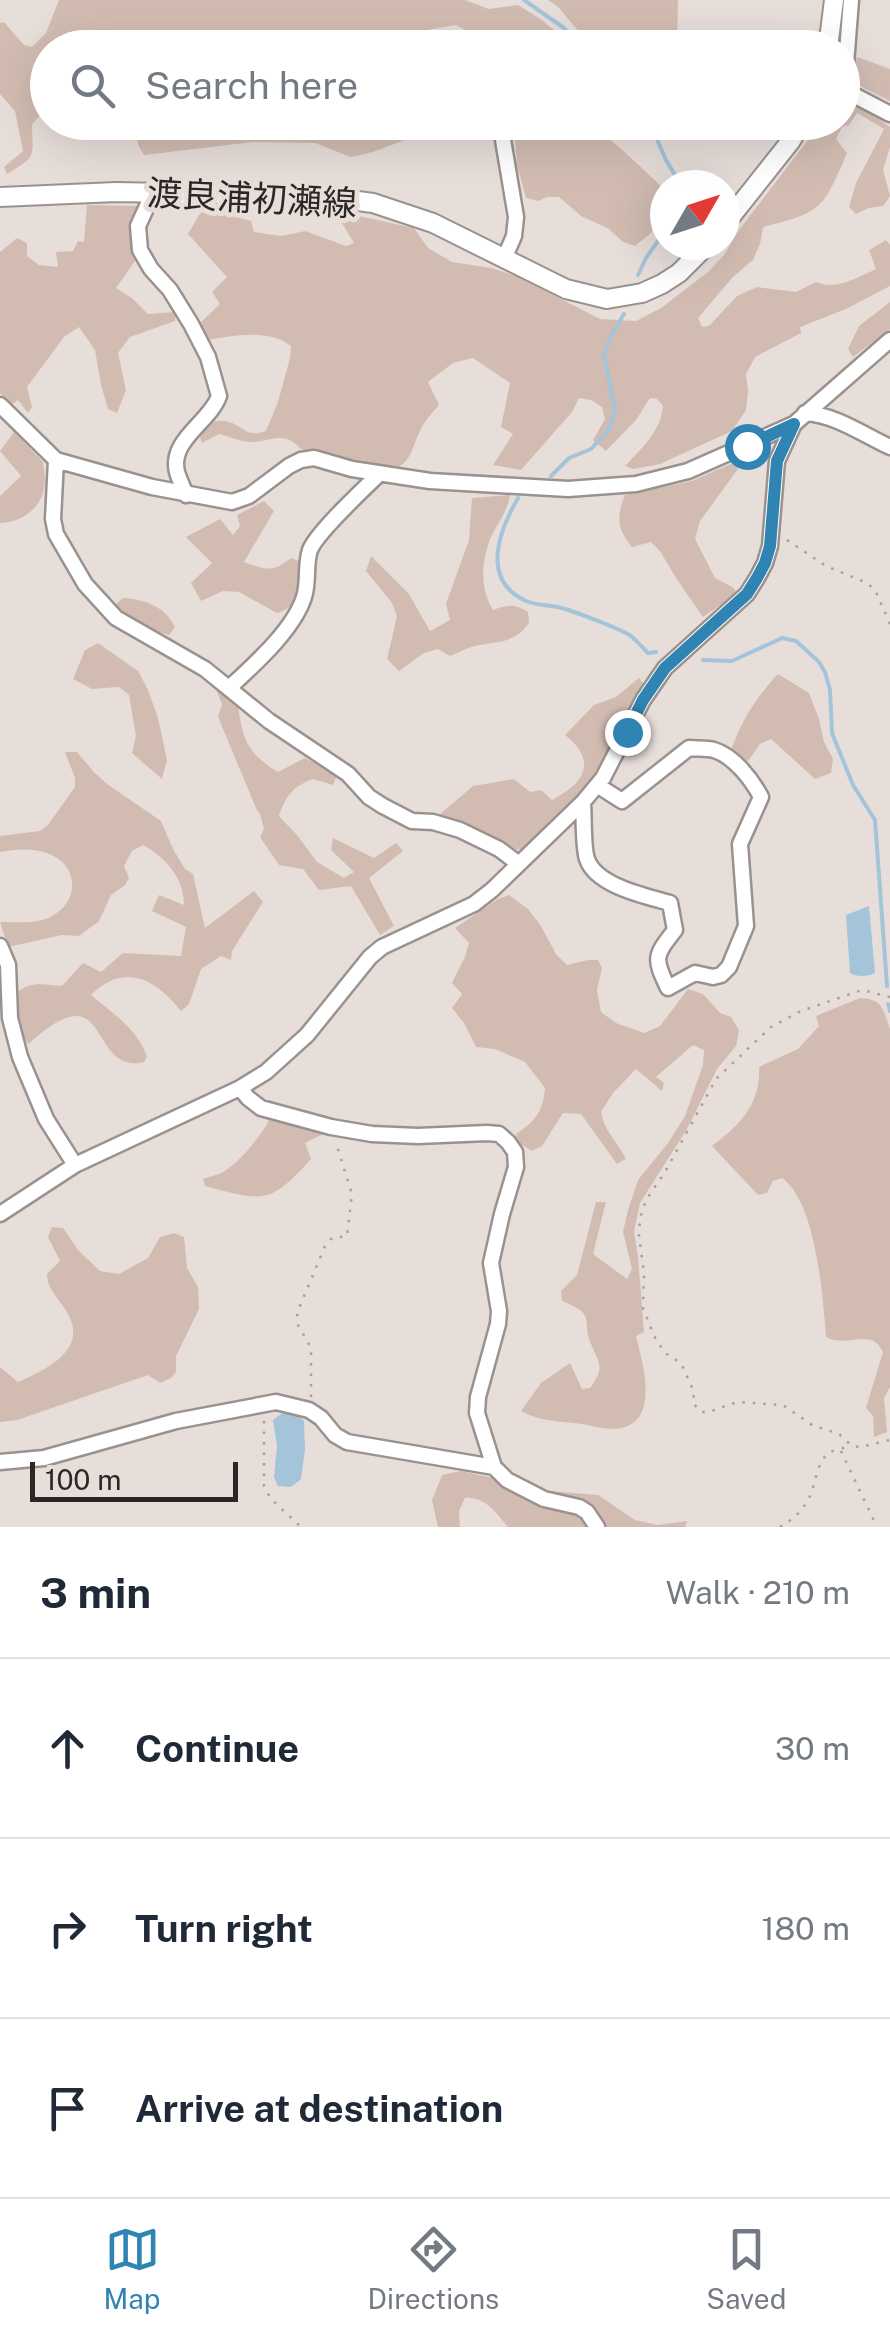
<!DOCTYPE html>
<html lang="en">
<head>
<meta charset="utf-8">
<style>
  body { margin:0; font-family:"Public Sans","Noto Sans JP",sans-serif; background:#f2f2f3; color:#1f2937 }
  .compass { position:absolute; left:650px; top:170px; width:90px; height:90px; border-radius:50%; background:#fff; box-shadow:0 10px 40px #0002; rotate:51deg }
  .scale { position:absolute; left:30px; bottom:25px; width:208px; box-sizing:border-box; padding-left:10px; border:5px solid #2a2726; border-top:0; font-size:28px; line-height:35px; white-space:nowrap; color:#2a2726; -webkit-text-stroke:8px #e7deda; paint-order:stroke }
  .stop { position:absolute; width:30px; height:30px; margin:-22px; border:8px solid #2f84b3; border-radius:50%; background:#fff }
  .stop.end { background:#2f84b3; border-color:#fff; box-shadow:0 2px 10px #0008 }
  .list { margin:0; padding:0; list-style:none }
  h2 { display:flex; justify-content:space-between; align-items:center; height:130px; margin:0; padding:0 40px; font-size:42px }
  h2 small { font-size:32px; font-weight:400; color:#747a83 }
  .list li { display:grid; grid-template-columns:65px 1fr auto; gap:30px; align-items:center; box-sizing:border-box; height:180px; padding:0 40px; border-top:2px solid #e0e1e3 }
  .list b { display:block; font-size:38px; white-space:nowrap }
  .list em { font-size:32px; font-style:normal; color:#747a83 }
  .icon { flex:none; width:55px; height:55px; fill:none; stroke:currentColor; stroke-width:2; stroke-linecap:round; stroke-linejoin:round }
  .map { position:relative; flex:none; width:890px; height:1527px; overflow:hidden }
  .search { position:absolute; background:#fff; box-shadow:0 10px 40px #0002; left:30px; right:30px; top:30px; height:110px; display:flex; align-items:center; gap:25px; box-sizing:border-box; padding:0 35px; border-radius:55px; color:#747a83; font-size:38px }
  .sheet { height:670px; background:#fff }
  nav { display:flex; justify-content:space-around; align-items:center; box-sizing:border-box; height:140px; border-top:2px solid #e0e1e3; background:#fff; font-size:28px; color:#747a83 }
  nav a { display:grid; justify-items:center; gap:5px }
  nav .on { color:#2f84b3 }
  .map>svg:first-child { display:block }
  .green { fill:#d2bcb2 }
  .water { fill:#a4c4d9 }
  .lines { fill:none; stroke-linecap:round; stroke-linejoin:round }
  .stream { stroke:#a4c4d9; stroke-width:4 }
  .minor-casing { stroke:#9a928f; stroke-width:19 }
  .major-casing { stroke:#9a928f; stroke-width:22 }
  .path { stroke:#a69f9c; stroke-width:2.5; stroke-dasharray:2.5 8; stroke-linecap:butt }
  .minor { stroke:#fff; stroke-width:14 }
  .major { stroke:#fff; stroke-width:18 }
  .route { stroke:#2f84b3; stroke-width:12 }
  .labels { text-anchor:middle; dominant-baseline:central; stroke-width:10; stroke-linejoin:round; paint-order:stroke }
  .street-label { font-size:35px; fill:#2a2726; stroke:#e7deda }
</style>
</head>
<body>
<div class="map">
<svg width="890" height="1527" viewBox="0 0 890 1527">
  <rect width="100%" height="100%" fill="#e7deda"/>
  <path class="green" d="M59,0H465L489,9L518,5L542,20L557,33L569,47H539L530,35L519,34L494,46L456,25L391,36L390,47L48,48L47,106L32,125C33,159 36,156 7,174L4,167L23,151L15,111L0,94V23L4,22L24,45L32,47L46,33Z
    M548,0H678L677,47H592L558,7Z
    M857,57L890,69V101L850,81Z
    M843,101L855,102L890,127V147L883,170L890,196L883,206L869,208L856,214L849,207L856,183L884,129L857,113L849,125L842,127L836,139L847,153C823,209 823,212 763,227L760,244L753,260L733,277L698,318L702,327L709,326L737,296L757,287L796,292L816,282C835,291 859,277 876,269L869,250L886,240L890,245V286L846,309L800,327L801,333L755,357L746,374L748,391L746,410L732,431L660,464L633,469L625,466C642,448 661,431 663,406L657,399L650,398L636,420L606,451L593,440L605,419L602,407L591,400L579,398L572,412L521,470L493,465L513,434L501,427L510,383L473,358L453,363L428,382L439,405C432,413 423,423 419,433C412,448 412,459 397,468L301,449C284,430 272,441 253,442C243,443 229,436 219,434L202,443L200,437L213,421C219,421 224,420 229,422C246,427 245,438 266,431L278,402L290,358L291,346C268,328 233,336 207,340L199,324L220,304L212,292L227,277L188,234L202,210H210L251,221L254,232L281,236L305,231L346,246L354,243L340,220L345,213L414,228L428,248L452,262L491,268L516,276L600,319L636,321L661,308L708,272L724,255L739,230L821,123L842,122Z
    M133,123V122L450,123L373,152L351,157L315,143L253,142L144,155L139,147Z
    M524,123C538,122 570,119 582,123C604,129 647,173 665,190V201L651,233L635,246L623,242L609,229L581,216L559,197H547L538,201L526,198L517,165L514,126Z
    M87,205L138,206L133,230L135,261L116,288L133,299L148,314L175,312V321L130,337L118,353L126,390L117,413L108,409L101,385L95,350L79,327L64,337L27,387L32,407L28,413L18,400L11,405L0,393V252L17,238L27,243V256L39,265L58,267L56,252L73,251L78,241L84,242Z
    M890,302V329L853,357L848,349L859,326Z
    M14,432L43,462C44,470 46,480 44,488C41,509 20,523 0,523V496L21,476L0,451Z
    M735,462L738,469L700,521L695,539L715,578L734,588L737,594L703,617L676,578L660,551L651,542L632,547C617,529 616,517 625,495L692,481Z
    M510,495C508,511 497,524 490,539C481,563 480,589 493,610C508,605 514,603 528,612L529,623C514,644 497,641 475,646C466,648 458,653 450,656L438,649L424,653L399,671L387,659L397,616L392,603L366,571L371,556L409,594L430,631L450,620L446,604L469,540L472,498Z
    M264,501L274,511L244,562C266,570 272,573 291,558L301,562C301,584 302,606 277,613L239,592L223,591L201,601L191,583L212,563L186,537L220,519L233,535L240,526L237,515Z
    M123,598C144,599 166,607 175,627L169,635C148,630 132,619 114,606Z
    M98,643L138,671L148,690L158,718L167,760L162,779L132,753L136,736L129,695L119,687L92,689L73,679L85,650Z
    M778,674L809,693L819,719L824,742L833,759L831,773L815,779L771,739L760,744L748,761H740L731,750C743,718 755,699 778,674Z
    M639,678L643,683L598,774L525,849L510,850L466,823L439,815L473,786L514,779L530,792L541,790L552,800C585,783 598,761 565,735L594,705L616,697Z
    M216,689L238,706C243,740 247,753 278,772L305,758L337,775L333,785L313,779C293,786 285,797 279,816L297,835L317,862L344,878L354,872L331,850L333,838L374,858L396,843L403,851L369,878L394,926L380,935L351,886L319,890L303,869L279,865L260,837L264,829L260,814L256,808L218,717L222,704Z
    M65,752H77L94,772L107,784L161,821L173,849L185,869L193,874L205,928L254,891L263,902L232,951L231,960L221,956L201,969L189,1004L181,1011C155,979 125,962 91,995C112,1013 138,1029 147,1057L144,1062C99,1073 105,1007 69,1017C53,1022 40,1034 28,1044C18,1028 17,1012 17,993C29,980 46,985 62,986L83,963L101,972L123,953L181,956L186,927L152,911L159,895L184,905C184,878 166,858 143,845L132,851L124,866L129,878L125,885L111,895L99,921L79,936L62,935L8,947L0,922C15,922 34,924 48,918C80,904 81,865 47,853C31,848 17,849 0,852V836L40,831L48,825L75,787V778Z
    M509,895L528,909L541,926L556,954L567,965L588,960H598L602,968L597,990L601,1012L616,1023L644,1033L660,1026L688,989L703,994L720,1013L731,1017L739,1030L736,1046L717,1069L687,1129L640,1203L634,1232L638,1256L644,1332L636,1336C643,1365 662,1426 614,1429C604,1429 592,1426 582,1424C561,1421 540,1422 521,1411L541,1383L570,1363L582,1389L590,1388C605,1367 600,1365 591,1344C581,1318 597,1315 562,1301L561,1291L577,1275L596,1202H606L593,1254L627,1279L632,1269L623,1232L628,1210L638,1180L668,1143L685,1116L703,1065L704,1050L693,1045L656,1077L664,1083L662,1091L636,1069L613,1093L601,1112C604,1131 618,1142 626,1159L617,1164L581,1114L563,1113L542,1146L532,1151L517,1142L516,1134C535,1121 543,1112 545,1088L525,1062L495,1049L476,1047L464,1023L452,1008L462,994L452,983L465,957L469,943L455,928L498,899Z
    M860,998C883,999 883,1009 890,1029V1387L884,1398L887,1432L874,1437L873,1416L866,1408L883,1352C871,1326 847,1349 826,1337C823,1296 816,1202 782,1178L773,1181L767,1193L758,1195L712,1146C740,1125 761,1104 759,1067L798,1049L819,1026L816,1016Z
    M278,1117L316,1126L323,1134L305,1143L311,1159C269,1206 263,1201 205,1186L203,1179C208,1177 214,1176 219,1174C235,1168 262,1135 269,1120Z
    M52,1227L63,1228L78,1250L100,1271L119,1274L148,1258L160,1237L174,1233L184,1237L187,1268L198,1287L199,1309L176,1356V1372L171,1378L160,1383L148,1375L17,1420L0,1422V1367L18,1382C43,1371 87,1351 69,1316C62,1301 47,1291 47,1274L60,1261L48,1237Z
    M461,1471L493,1478L552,1507L548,1491L598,1495L635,1520L658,1525L687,1521L685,1527H508C496,1513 485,1496 465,1498L459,1511L460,1527H438L432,1500L442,1475Z"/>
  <path class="water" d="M869,906L875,973C868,977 855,977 850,973L846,915Z
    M290,1412L296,1413L304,1421L305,1450L301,1479L291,1487L278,1486L274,1477L277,1446L273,1420L281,1414Z"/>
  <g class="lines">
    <path class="stream" d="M524,0L564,28L580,48
      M647,122L653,130L666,160L681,185
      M638,275L646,258L665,231
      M551,476L569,458L591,449L610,428L615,411L604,354L611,336L624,314
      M518,498C499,531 480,580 526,601C538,606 553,605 565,609C578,613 621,629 631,636C637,641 642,647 648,653L656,652
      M703,660L732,661L782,638L796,641L819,662L825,672L830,690L832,733L853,785L875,820L887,986
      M888,1004L890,1011"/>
    <g class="minor-casing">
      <path id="minor" d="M851,0L844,90L890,114
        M500,122L516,217L514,236L504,259
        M153,193L138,226L140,250L151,269L170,290L191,324L208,357L219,396C210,422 169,440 177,472C179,479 183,487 186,495
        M0,405L56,460L152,487L232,502L249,496L289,466L301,460L314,458L352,469L430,481L568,489L636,484L688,471L794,424
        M805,413C836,415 862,434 890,447
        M56,460L53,519L56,534L85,584L116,618L205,669L269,721L348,774L369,797L383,806L412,821L433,822L460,830L499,849L519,864
        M230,687C255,664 294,629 304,597C309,582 305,564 310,550C317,532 363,490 379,474
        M583,802C584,816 583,848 587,859C596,886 646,896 670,903L675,930C655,956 653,957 668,988L695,973L713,977L721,975L729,967L746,926L740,844L761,797C752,780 734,756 714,750C706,748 697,749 689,748L622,801L597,785
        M0,946L8,965L10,1018L20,1057L46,1119L75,1165
        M240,1088L248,1098L261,1108L331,1127L372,1134L418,1136L487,1133L499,1134L508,1142L515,1152L516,1167L502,1214L491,1263L499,1311L498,1324L478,1397L477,1413L494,1467L507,1480L544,1499L579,1507L587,1512L597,1527
        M0,1214L75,1165L240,1088L266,1072L307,1035L370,957L382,947L474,904L492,890L583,802L603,778L643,700L665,668L747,594L757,578L765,563L770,546L777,461L794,424L890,340
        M0,1462L44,1458L176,1421L276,1402L309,1410L321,1418L335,1435L347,1442L494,1467"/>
    </g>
    <g class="major-casing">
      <path id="major" d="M828,48L834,0
        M0,197L116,192L320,196L373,203L433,223L566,289L607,299L642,293L662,284L679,273L707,245
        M725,224L790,142L802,122"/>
    </g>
    <path class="path" d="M787,540L826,566L867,583L875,590L890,624
      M890,997L862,990L801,1011L771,1027L716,1079L665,1172L646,1200L640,1218L639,1236L644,1273L643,1308L654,1336L665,1353L681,1363L694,1392L693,1403L701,1412H709L737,1402L783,1405L812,1425L839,1434L852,1446L861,1447L890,1440
      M311,1397V1348L298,1325L297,1313L325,1246L332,1238L347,1236L352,1194L336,1143
      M264,1421V1486L271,1499L301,1527
      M841,1451L877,1527
      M780,1527C793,1519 802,1512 809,1498C816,1485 816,1462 829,1453C835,1449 845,1448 852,1446"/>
    <use href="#minor" class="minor"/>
    <use href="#major" class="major"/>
  </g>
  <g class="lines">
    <path class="route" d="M627,732L643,700L665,668L747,594L757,578L765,563L770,546L777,461L794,424L747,446"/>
  </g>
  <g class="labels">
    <g class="street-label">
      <text transform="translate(252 198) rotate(3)">渡良浦初瀬線</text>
    </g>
  </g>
</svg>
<svg class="compass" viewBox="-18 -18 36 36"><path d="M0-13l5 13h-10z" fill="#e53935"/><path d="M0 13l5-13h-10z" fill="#747a83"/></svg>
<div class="scale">100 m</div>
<div class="stop" style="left:747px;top:446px"></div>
<div class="stop end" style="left:627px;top:732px"></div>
<div class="search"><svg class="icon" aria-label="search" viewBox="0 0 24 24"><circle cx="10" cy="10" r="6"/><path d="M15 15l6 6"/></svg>Search here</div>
</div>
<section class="sheet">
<h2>3 min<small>Walk · 210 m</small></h2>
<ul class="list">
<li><svg class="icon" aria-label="ahead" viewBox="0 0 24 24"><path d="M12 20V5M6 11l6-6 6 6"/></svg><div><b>Continue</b></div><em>30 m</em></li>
<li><svg class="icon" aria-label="right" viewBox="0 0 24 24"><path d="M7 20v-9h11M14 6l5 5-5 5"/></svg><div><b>Turn right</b></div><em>180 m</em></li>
<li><svg class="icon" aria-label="arrive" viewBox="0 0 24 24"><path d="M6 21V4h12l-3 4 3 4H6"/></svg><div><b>Arrive at destination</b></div></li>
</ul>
</section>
<nav>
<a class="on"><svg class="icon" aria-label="map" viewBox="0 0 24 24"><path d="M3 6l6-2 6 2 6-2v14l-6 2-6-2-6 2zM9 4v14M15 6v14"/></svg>Map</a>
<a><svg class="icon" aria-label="directions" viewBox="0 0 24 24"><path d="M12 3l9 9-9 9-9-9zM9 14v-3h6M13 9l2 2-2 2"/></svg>Directions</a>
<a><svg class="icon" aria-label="saved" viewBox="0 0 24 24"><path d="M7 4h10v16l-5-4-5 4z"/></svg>Saved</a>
</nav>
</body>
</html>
